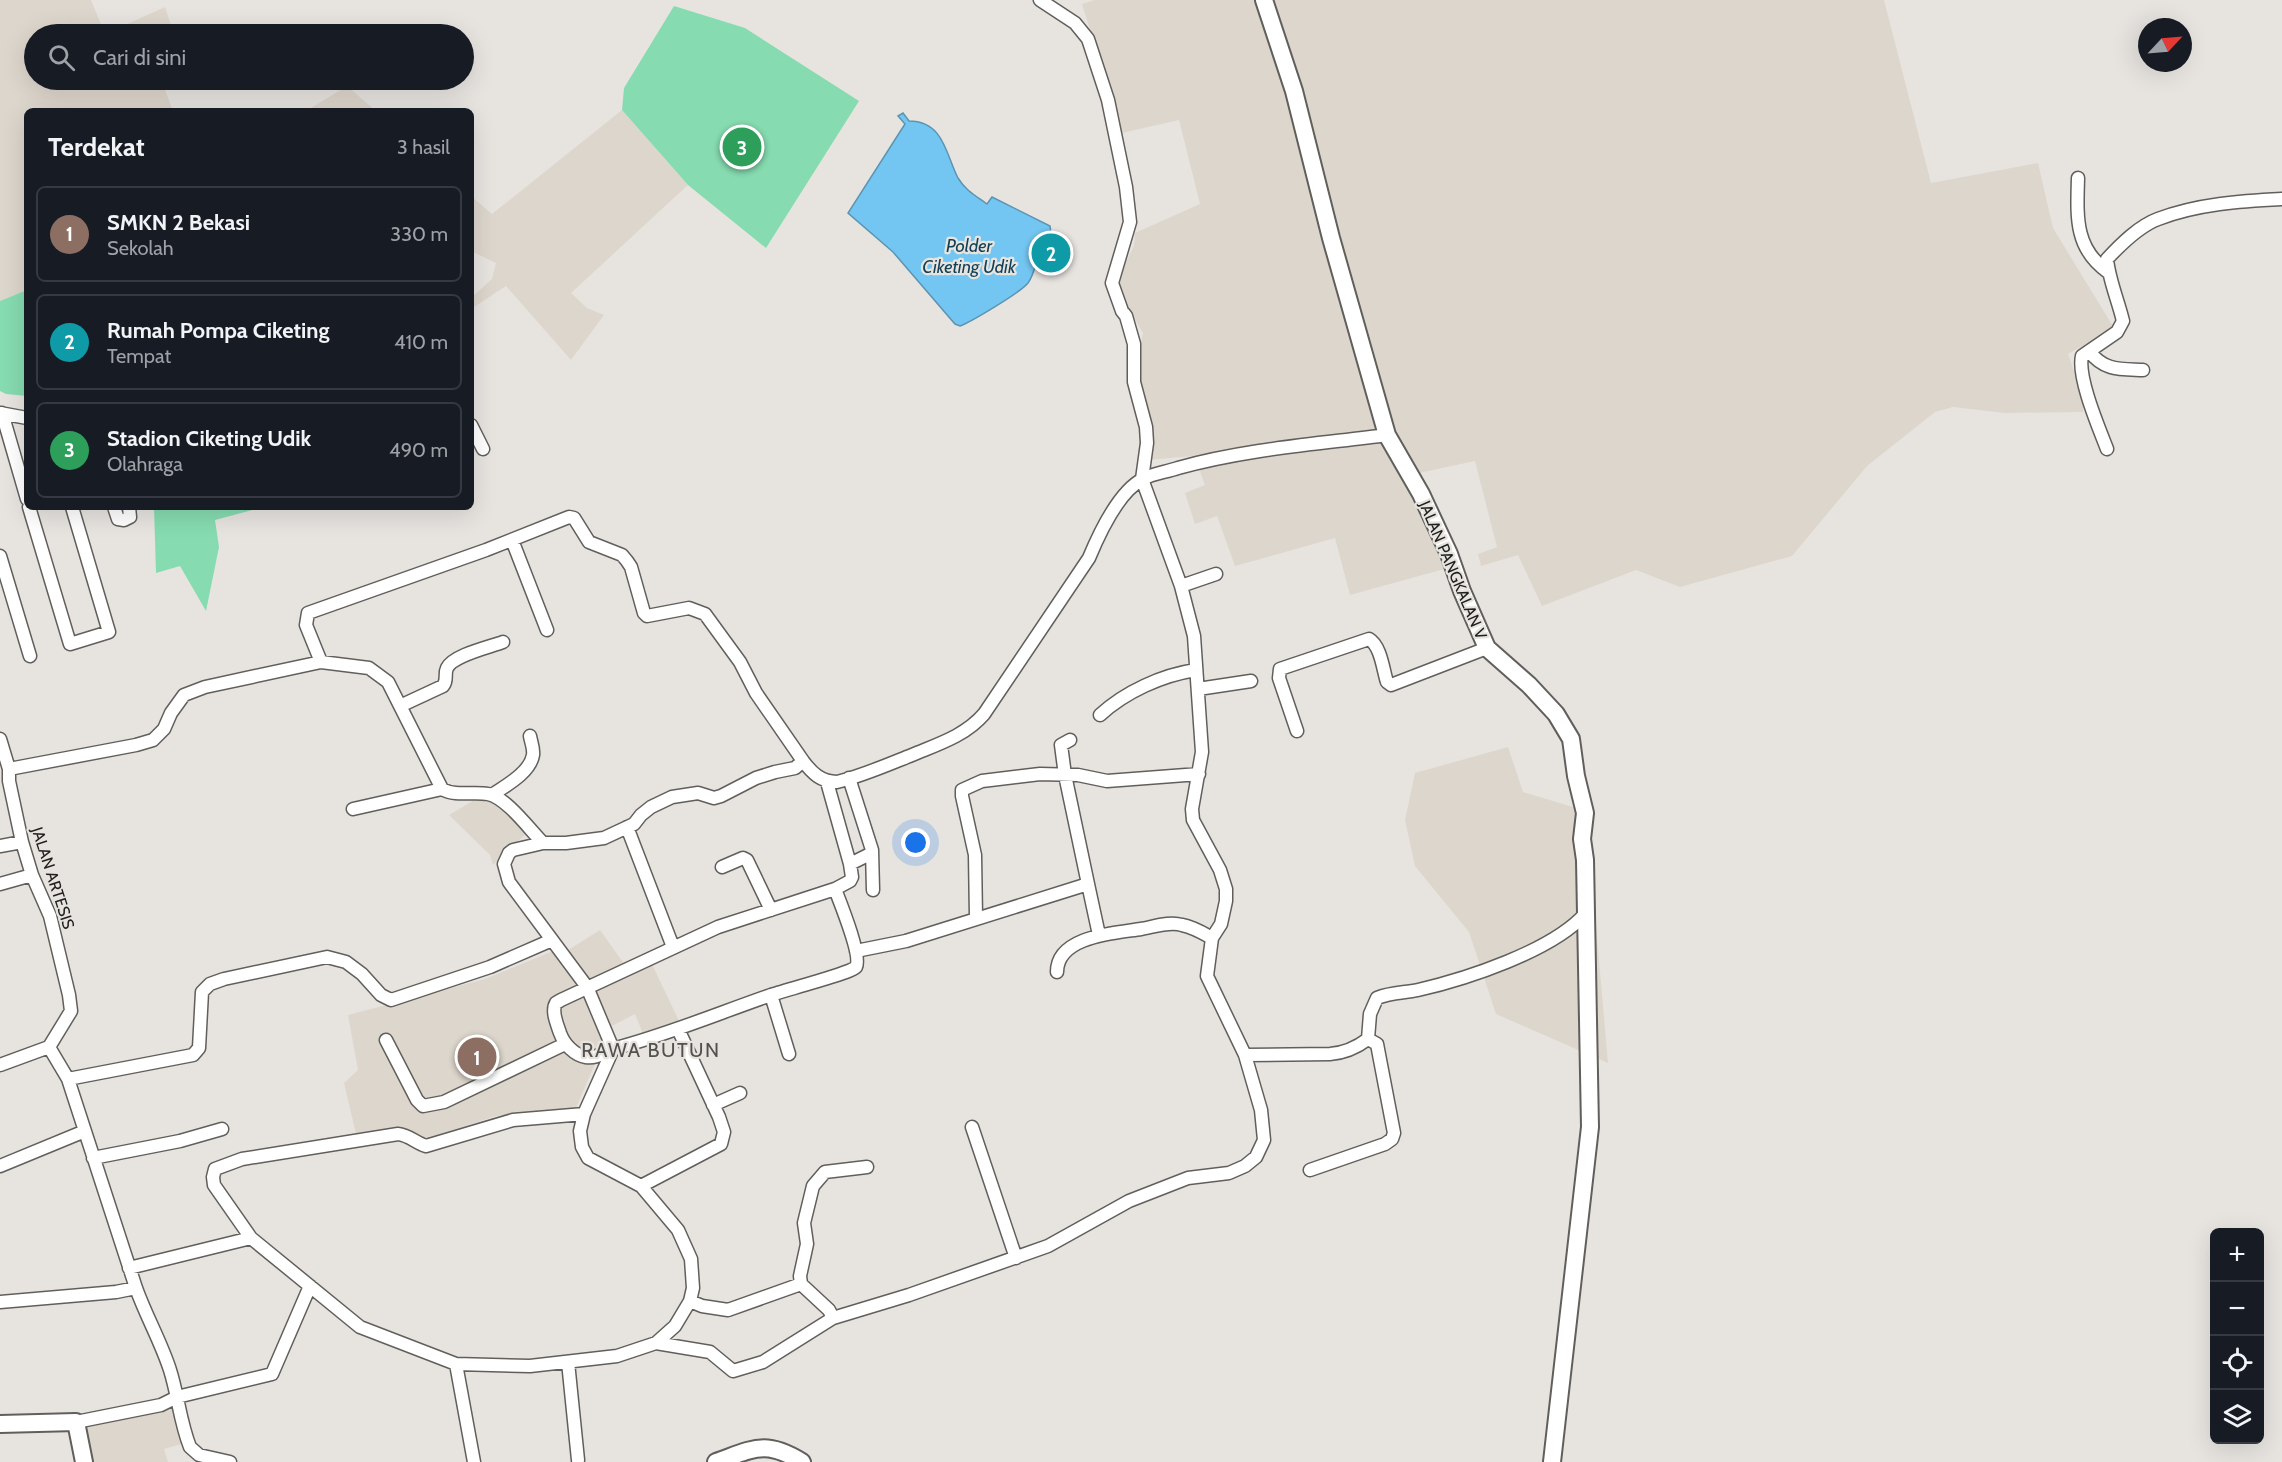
<!DOCTYPE html>
<html lang="id">
<head>
<meta charset="utf-8">
<style>
  body { margin:0; font-family:Cabin,sans-serif; background:#242831; color:#f1f3f6 }
  .controls { position:absolute; right:18px; bottom:18px; display:grid; overflow:hidden; border-radius:9px; box-shadow:0 6px 24px #0002 }
  .controls button { width:54px; height:54px; display:grid; place-items:center; padding:0; border:0; border-bottom:2px solid #363941; background:#171b24; color:#f1f3f6; font:30px sans-serif }
  .compass { position:absolute; left:2138px; top:18px; width:54px; height:54px; border-radius:50%; background:#171b24; box-shadow:0 6px 24px #0002; rotate:64deg }
  .you { position:absolute; left:916px; top:843px; width:21px; height:21px; margin:-15px; border:4px solid #fff; border-radius:50%; background:#1a73e8; box-shadow:0 0 0 9px #1a73e833 }
  .badge { display:grid; place-items:center; width:39px; height:39px; border-radius:50%; background:#b45309; color:#fff; font-size:20px; font-weight:700 }
  .pin { position:absolute; translate:-50% -50%; border:3px solid #fff; box-shadow:0 2px 6px #0006 }
  .list { margin:0; padding:0; list-style:none }
  h2 { display:flex; justify-content:space-between; align-items:center; height:78px; margin:0; padding:0 24px; font-size:26px }
  h2 small { font-size:20px; font-weight:400; color:#9ea1a6 }
  .list li { display:grid; grid-template-columns:39px 1fr auto; gap:18px; align-items:center; box-sizing:border-box; height:96px; margin:0 12px 12px; padding:0 12px; border:2px solid #363941; border-radius:9px }
  .list b { display:block; font-size:22px; white-space:nowrap }
  .list p { margin:0; font-size:20px; white-space:nowrap; color:#9ea1a6 }
  .list em { font-size:20px; font-style:normal; color:#9ea1a6 }
  .icon { flex:none; width:33px; height:33px; fill:none; stroke:currentColor; stroke-width:2; stroke-linecap:round; stroke-linejoin:round }
  .map { position:relative; flex:none; width:2282px; height:1462px; overflow:hidden }
  .search { position:absolute; background:#171b24; box-shadow:0 6px 24px #0002; left:24px; top:24px; width:450px; height:66px; display:flex; align-items:center; gap:15px; box-sizing:border-box; padding:0 21px; border-radius:33px; color:#9ea1a6; font-size:22px }
  .panel { position:absolute; background:#171b24; box-shadow:0 6px 24px #0002; left:24px; top:108px; width:450px; height:402px; border-radius:9px }
  .map>svg:first-child { display:block }
  .built { fill:#ddd6cc }
  .green { fill:#86dbb0 }
  .water { fill:#74c6f2; stroke:#5b94b2; stroke-width:1.5 }
  .lines { fill:none; stroke-linecap:round; stroke-linejoin:round }
  .street-casing { stroke:#615f5c; stroke-width:15 }
  .secondary-casing { stroke:#615f5c; stroke-width:20 }
  .street { stroke:#fff; stroke-width:12 }
  .secondary { stroke:#fff; stroke-width:16 }
  .labels { text-anchor:middle; dominant-baseline:central; stroke-width:4.5; stroke-linejoin:round; paint-order:stroke }
  .street-label { font-size:16px; fill:#20201e; stroke:#e7e4e0 }
  .water-label { font-size:18px; font-style:italic; fill:#124157; stroke:#e7e4e0 }
  .quarter-label { font-size:20px; letter-spacing:1.5px; fill:#53514e; stroke:#e7e4e0 }
</style>
</head>
<body>
<div class="map">
<svg width="2282" height="1462" viewBox="0 0 2282 1462">
  <rect width="100%" height="100%" fill="#e7e4e0"/>
  <path class="built" d="M0,0H91L105,34L165,7L174,34H34V80H179L164,87L173,111H27V290L0,301Z
    M1095,0H1884L1931,183L2038,163L2053,228L2114,328L2068,354L2083,396V412L2004,413L1953,407L1935,412L1867,466L1792,556L1680,587L1636,570L1542,606L1518,555L1481,566L1478,554L1497,547L1475,461L1405,476L1448,568L1350,595L1335,538L1235,566L1217,516L1195,524L1185,493L1205,485L1194,456L1146,460L1134,374L1143,333L1126,305L1118,278L1134,246L1135,233L1200,204L1179,120L1122,133L1082,4Z
    M347,86L376,111H306Z
    M622,110L688,185L571,293L587,308L604,315L571,360L506,286L471,309V298L492,279L496,263L471,251V196L492,214Z
    M1508,747L1523,792L1586,811L1608,1063L1496,1014L1469,932L1415,866L1405,820L1415,773Z
    M486,793L529,831L493,865L490,855L449,815Z
    M600,930L627,968L650,960L679,1021L644,1036L635,1014L612,1026L592,987L568,950Z
    M553,951L584,998L603,1045L576,1108L496,1116L422,1140L407,1129L356,1134L344,1083L358,1070L348,1015L485,979Z
    M175,1407L185,1443L164,1449L168,1462H91L82,1423Z"/>
  <path class="green" d="M674,6L745,28L859,101L766,248L688,185L622,110L624,88Z
    M27,290V396L6,394L0,391V301Z
    M154,507H263L215,520L219,547L206,611L180,566L156,573Z"/>
  <path class="water" d="M903,113L909,121C944,121 946,155 958,178C965,190 976,196 987,204L992,197L1050,226L1051,234C1035,246 1039,268 1028,283C1021,292 971,322 960,326L955,324L893,252L848,213L905,124L898,116Z"/>
  <g class="lines">
    <g class="street-casing">
      <path id="street" d="M2078,178C2077,216 2074,248 2108,272
        M2089,351C2104,371 2120,369 2143,370
        M0,413L27,418
        M2,413L27,499
        M471,425L483,449
        M2107,449C2099,428 2077,377 2082,356L2117,332L2123,321C2118,300 2109,280 2107,259C2121,244 2139,226 2158,219C2197,204 2241,201 2282,199
        M29,507L70,644L109,632L72,507
        M114,507L118,519L124,520L130,517L129,507
        M512,540L547,630
        M0,556L30,656
        M1181,586L1216,574
        M321,662L306,625L308,613L486,550L569,517L574,518L589,542L622,555L627,561L631,567L644,613L647,616L689,608L705,614L740,662L756,693L803,761
        M1198,689L1251,681
        M400,706L443,686C448,680 444,674 447,668C453,655 490,647 503,642
        M1100,715C1125,692 1162,675 1196,670
        M1297,731L1279,678L1280,669L1369,639C1381,646 1383,670 1387,682L1391,685L1487,648
        M0,739L9,769V781L22,842L32,875L50,916L69,995L71,1011L49,1047L0,1065
        M9,769L136,745L153,740L164,729L171,713L184,695L205,687L321,662L369,668L388,682L442,789C456,797 473,791 488,794C507,798 529,829 543,843
        M849,778L872,850L873,890
        M827,782L850,864L852,877L850,881L835,889C840,902 862,956 856,967C854,972 782,991 771,995C719,1013 669,1034 616,1048C606,1051 597,1059 586,1057C574,1055 564,1044 560,1033C557,1024 551,1011 556,1003L561,1000L718,927L835,889
        M492,795C505,786 530,773 533,755C534,749 531,742 530,736
        M353,809L442,789
        M627,827L673,947
        M0,846L22,842
        M850,864L872,853
        M722,867L743,858L747,860L771,910
        M0,884L32,875
        M1088,884L1099,935
        M976,918L975,855L962,796V790L982,781L1040,774L1078,775L1107,781L1199,774
        M856,951L906,941L1088,884L1065,775L1061,745L1070,740
        M1057,972C1057,936 1115,933 1141,929C1153,927 1170,921 1182,925C1193,927 1203,933 1212,938
        M771,995L789,1054
        M386,1040L417,1100L423,1106L444,1102L565,1044
        M49,1047L68,1079L136,1288C146,1316 161,1342 170,1370C178,1395 180,1422 190,1447L199,1455L230,1462
        M1245,1055L1330,1054C1345,1053 1356,1048 1368,1039L1370,1014L1377,998C1391,992 1404,993 1418,990C1466,979 1552,951 1585,914
        M68,1079L193,1055L199,1048L202,992L210,984L224,979L327,957L346,962L362,974L381,995L391,1000L490,967L552,940
        M713,1105L740,1093
        M584,1114L513,1120L426,1146C416,1143 409,1135 398,1134L242,1159L215,1169L213,1177L214,1185L251,1238L360,1327L456,1364L530,1366L617,1356L656,1343L675,1326L690,1301L693,1288L691,1259L678,1230L641,1186L588,1158L582,1147L580,1131L584,1114L613,1049L587,987L509,882L504,864L509,853L513,850L543,843H566L604,838L634,824L641,815L651,807L672,797L698,793L714,798L721,796L756,778L775,772L795,768L803,761C812,773 821,782 837,782C862,776 887,765 912,755C938,744 965,736 984,714L1089,558C1099,534 1119,491 1143,479C1153,473 1167,472 1178,468C1246,449 1318,444 1387,435
        M972,1127L1016,1258
        M93,1158L180,1141L222,1129
        M0,1166L85,1131
        M1310,1170L1385,1144L1392,1139L1394,1133L1377,1044L1368,1039
        M641,1186L721,1144L724,1132L719,1117L678,1029
        M129,1268L251,1238
        M801,1284L800,1276L807,1244L804,1223L813,1186L825,1172L867,1167
        M690,1301L702,1306L728,1310L801,1284L829,1310L833,1318
        M0,1302L116,1292L136,1288
        M656,1343L710,1352L733,1371L763,1362L833,1318L909,1295L1048,1246L1129,1201L1188,1178L1229,1173L1245,1166L1256,1157L1264,1140L1261,1110L1245,1055L1207,976L1212,938L1221,924L1226,901V889L1220,870L1193,820L1192,809L1202,752L1194,636L1181,586L1142,479L1147,443L1146,427L1134,382V344L1126,316L1122,311L1112,283L1130,222L1126,187L1108,100L1088,39L1075,23L1040,0
        M568,1362L578,1460
        M456,1364L474,1462
        M76,1422L161,1405L177,1397L272,1374L310,1286"/>
    </g>
    <g class="secondary-casing">
      <path id="secondary" d="M1264,0L1294,91L1331,238L1387,435L1421,494L1449,554L1462,591L1487,648L1529,685L1556,714L1571,739L1576,776L1585,813L1582,839L1585,860L1590,1127L1552,1462
        M0,1424L76,1422L84,1462
        M716,1462C753,1449 765,1439 802,1462"/>
    </g>
    <use href="#street" class="street"/>
    <use href="#secondary" class="secondary"/>
  </g>
  <g class="labels">
    <g class="street-label">
      <text transform="translate(1453 570) rotate(67)">JALAN PANGKALAN V</text>
      <text transform="translate(53 878) rotate(72)">JALAN ARTESIS</text>
    </g>
    <g class="water-label">
      <text x="969" y="246">Polder<tspan x="969" dy="21">Ciketing Udik</tspan></text>
    </g>
    <g class="quarter-label">
      <text x="651" y="1050">RAWA BUTUN</text>
    </g>
  </g>
</svg>
<div class="controls">
<button>+</button>
<button>−</button>
<button><svg class="icon" aria-label="locate" viewBox="0 0 24 24"><circle cx="12" cy="12" r="6"/><path d="M12 2v4M12 18v4M2 12h4M18 12h4"/></svg></button>
<button><svg class="icon" aria-label="layers" viewBox="0 0 24 24"><path d="M12 4l9 5-9 5-9-5zM3 14l9 5 9-5"/></svg></button>
</div>
<svg class="compass" viewBox="-18 -18 36 36"><path d="M0-13l5 13h-10z" fill="#e53935"/><path d="M0 13l5-13h-10z" fill="#9ea1a6"/></svg>
<div class="you"></div>
<div class="pin badge" style="left:477px;top:1057px;background:#8d6e63">1</div>
<div class="pin badge" style="left:1051px;top:253px;background:#0f9aa8">2</div>
<div class="pin badge" style="left:742px;top:147px;background:#2e9e5b">3</div>
<div class="search"><svg class="icon" aria-label="search" viewBox="0 0 24 24"><circle cx="10" cy="10" r="6"/><path d="M15 15l6 6"/></svg>Cari di sini</div>
<section class="panel">
<h2>Terdekat<small>3 hasil</small></h2>
<ul class="list">
<li><span class="badge" style="background:#8d6e63">1</span><div><b>SMKN 2 Bekasi</b><p>Sekolah</p></div><em>330 m</em></li>
<li><span class="badge" style="background:#0f9aa8">2</span><div><b>Rumah Pompa Ciketing</b><p>Tempat</p></div><em>410 m</em></li>
<li><span class="badge" style="background:#2e9e5b">3</span><div><b>Stadion Ciketing Udik</b><p>Olahraga</p></div><em>490 m</em></li>
</ul>
</section>
</div>
</body>
</html>
